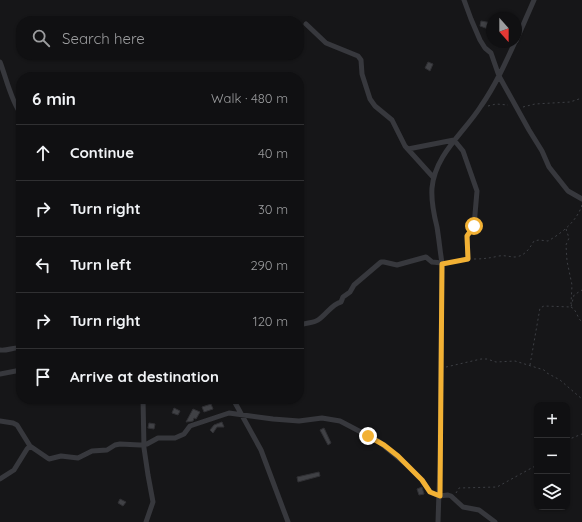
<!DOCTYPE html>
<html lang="en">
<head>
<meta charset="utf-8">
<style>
  body { margin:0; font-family:Quicksand,sans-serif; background:#1e1e20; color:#f1f3f6 }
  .controls { position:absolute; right:12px; bottom:12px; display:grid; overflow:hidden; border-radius:8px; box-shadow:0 1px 3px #0004 }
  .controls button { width:36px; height:36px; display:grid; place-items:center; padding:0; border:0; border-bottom:1px solid #303032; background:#101012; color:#f1f3f6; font:20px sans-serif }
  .compass { position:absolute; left:486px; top:12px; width:36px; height:36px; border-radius:50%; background:#101012; box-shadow:0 1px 3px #0004; rotate:159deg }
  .stop { position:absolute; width:12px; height:12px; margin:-9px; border:3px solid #f2b134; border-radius:50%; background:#fff }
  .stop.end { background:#f2b134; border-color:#fff; box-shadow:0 1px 4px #0008 }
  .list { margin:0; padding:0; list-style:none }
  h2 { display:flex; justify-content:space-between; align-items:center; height:52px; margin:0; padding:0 16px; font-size:17px }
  h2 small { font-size:13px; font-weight:400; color:#9c9d9f }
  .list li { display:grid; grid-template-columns:26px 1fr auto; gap:12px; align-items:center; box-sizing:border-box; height:56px; padding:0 16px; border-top:1px solid #303032 }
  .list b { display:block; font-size:15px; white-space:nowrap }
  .list em { font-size:13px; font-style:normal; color:#9c9d9f }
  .icon { flex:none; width:22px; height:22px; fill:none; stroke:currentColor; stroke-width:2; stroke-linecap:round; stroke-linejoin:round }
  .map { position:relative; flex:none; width:582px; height:522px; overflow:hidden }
  .search { position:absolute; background:#101012; box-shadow:0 1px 3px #0004; left:16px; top:16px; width:288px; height:44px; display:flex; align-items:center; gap:10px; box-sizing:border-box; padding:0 14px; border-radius:16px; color:#9c9d9f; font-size:15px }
  .panel { position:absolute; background:#101012; box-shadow:0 1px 3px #0004; left:16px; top:72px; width:288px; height:332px; border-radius:16px }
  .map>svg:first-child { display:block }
  .building { fill:#404145; stroke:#303034 }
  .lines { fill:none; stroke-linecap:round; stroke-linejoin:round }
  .path { stroke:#3d3f44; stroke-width:1; stroke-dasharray:2 3; stroke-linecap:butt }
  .street { stroke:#37383d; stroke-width:5 }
  .route { stroke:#f2b134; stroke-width:5 }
</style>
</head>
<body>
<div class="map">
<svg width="582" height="522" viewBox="0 0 582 522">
  <rect width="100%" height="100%" fill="#161618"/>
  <path class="building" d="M481,21L492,23L491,30L480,26Z
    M428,62L433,64L430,71L425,68Z
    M211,404L213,409L204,412L202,407Z
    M174,408L180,411L178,415L172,413Z
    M193,409L200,412L196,419L194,418L193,421L186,422Z
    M222,422L224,427H217L213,433L210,430L214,425Z
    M149,423L155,424L154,429L148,428Z
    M324,428L331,443L328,445L320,430Z
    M319,472L320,476L298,482L297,477Z
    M422,487L424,494L419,495L417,489Z
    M120,499L126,502L123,506L118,503Z"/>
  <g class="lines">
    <path class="path" d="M488,106L496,104L508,105
      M523,107L535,104L570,102L582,98
      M566,229L569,238L566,245L567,261L572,285L571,304
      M474,259C483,259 490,258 499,256C505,255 510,257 515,257C525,256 529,249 534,241L539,240L548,241C562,233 577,221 582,205
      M448,262L463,261
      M571,307C577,310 577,318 582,322
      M530,365L540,308L544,306L571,307L574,295L582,290
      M446,367L481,359H487L496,362L515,361L544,370L547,373L560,380L582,399
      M567,440L582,434
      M456,493L459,488L497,487L537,465"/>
    <path class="street" d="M464,0L471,19L480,40L485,48L491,53L499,76L529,130L542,151L549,167L568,191L582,199
      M306,24L326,43L358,56L361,60L362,74L370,99L375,106L392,120L405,146L433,177
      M516,41L534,0
      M0,62C6,77 11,101 21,114
      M408,149L454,140L463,151L477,191L474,226L467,236L468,259
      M299,326C304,322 312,324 318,320C326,315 332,304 341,302L343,297L350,292L354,285L381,262H384L397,265L426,257L432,262L442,263
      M0,350C8,351 13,347 21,348
      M0,374L21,370
      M143,399L144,448L148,475L153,502L146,522
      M233,399L261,450L288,522
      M0,421L13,423L17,425L30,446L27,449L14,470L0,479
      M30,446L49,459L61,456L78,458L92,451L107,450L115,445L120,444L140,445L147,444L158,438H175L184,434L190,426L229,413L273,419L299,421L322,418L340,421L378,441L406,464L422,480L430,492L439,496L448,495L451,496L463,507L479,510L495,522
      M438,522L440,462L442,263C440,251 439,239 437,227C434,215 431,201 432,188C435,154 464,133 481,106C495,86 505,64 515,42"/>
  </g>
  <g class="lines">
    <path class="route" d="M368,436L384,445L398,456L422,480L430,492L440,496L442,264L468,259L467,236L474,226"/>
  </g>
</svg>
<div class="controls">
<button>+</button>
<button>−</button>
<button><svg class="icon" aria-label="layers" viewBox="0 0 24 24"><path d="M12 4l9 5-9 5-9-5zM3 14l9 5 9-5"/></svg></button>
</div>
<svg class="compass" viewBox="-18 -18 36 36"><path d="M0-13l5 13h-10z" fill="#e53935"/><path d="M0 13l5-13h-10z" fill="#9c9d9f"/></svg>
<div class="stop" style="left:474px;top:226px"></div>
<div class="stop end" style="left:368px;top:436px"></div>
<div class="search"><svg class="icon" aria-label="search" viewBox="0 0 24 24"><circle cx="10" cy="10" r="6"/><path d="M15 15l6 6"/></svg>Search here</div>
<section class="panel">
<h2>6 min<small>Walk · 480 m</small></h2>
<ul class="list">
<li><svg class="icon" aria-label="ahead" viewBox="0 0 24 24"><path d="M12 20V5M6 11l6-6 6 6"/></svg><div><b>Continue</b></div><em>40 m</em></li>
<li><svg class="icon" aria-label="right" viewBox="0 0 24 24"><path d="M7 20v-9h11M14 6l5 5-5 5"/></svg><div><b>Turn right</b></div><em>30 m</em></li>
<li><svg class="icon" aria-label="left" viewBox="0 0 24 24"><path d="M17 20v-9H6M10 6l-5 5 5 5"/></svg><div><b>Turn left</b></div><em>290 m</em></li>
<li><svg class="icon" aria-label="right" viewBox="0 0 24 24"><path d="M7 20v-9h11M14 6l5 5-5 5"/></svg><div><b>Turn right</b></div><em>120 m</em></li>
<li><svg class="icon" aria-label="arrive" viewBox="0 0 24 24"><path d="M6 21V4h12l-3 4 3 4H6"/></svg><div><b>Arrive at destination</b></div></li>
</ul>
</section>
</div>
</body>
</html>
